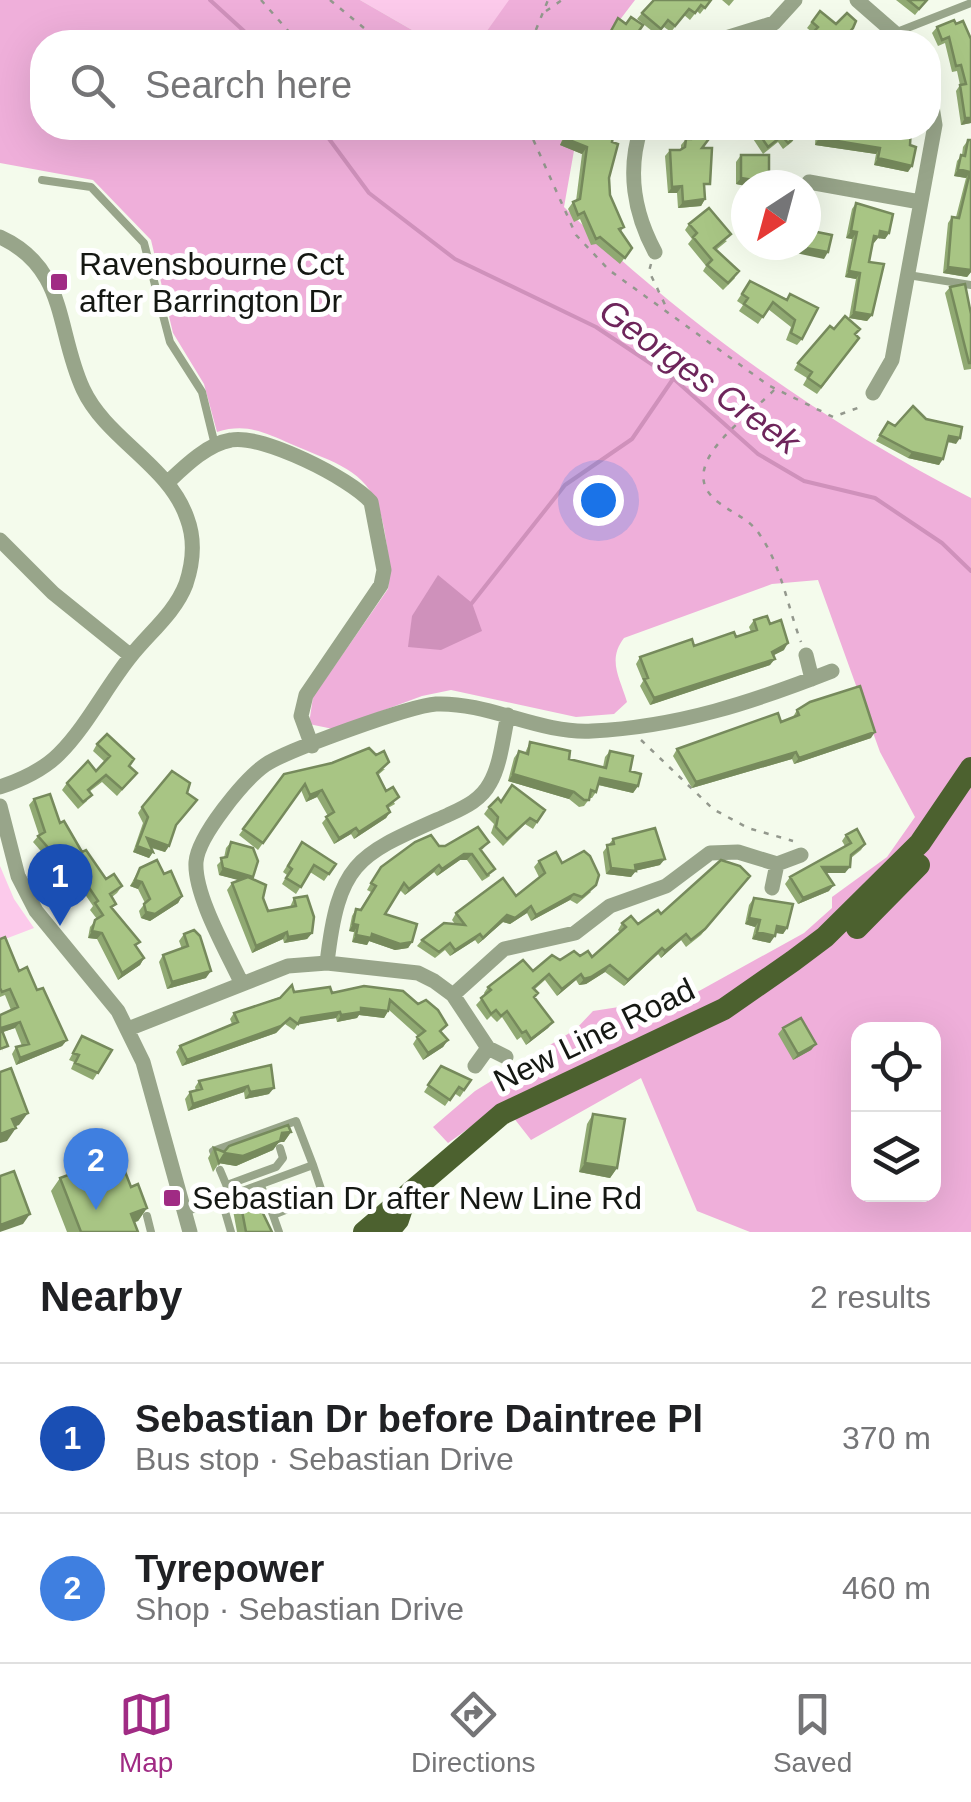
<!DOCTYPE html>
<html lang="en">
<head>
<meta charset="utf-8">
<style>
  body { margin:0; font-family:Helvetica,sans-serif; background:#f2f2f2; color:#202124 }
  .controls { position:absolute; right:30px; bottom:30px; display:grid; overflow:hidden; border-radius:20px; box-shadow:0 10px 40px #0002 }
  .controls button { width:90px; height:90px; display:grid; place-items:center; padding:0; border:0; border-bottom:2px solid #e0e0e0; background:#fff; color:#202124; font:50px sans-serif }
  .compass { position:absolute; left:731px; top:170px; width:90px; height:90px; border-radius:50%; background:#fff; box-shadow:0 10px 40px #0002; rotate:216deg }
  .you { position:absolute; left:598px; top:500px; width:35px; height:35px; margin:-25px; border:8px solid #fff; border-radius:50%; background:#1a73e8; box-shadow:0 0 0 15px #1a73e833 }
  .badge { display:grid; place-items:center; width:65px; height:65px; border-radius:50%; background:#a02b84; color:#fff; font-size:32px; font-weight:700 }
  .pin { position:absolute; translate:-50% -82px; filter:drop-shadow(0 2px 5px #0008) }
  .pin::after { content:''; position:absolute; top:52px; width:35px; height:30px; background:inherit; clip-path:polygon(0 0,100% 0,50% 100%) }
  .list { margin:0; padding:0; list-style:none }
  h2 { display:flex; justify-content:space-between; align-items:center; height:130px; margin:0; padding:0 40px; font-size:42px }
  h2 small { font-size:32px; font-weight:400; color:#757577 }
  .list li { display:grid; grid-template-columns:65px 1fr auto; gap:30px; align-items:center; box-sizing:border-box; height:150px; padding:0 40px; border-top:2px solid #e0e0e0 }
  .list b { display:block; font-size:38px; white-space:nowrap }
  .list p { margin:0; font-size:32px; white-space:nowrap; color:#757577 }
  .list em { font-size:32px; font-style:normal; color:#757577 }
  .icon { flex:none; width:55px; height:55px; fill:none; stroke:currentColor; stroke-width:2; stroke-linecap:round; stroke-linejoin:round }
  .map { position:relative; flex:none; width:971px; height:1232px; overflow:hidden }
  .search { position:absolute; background:#fff; box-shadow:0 10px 40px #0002; left:30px; right:30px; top:30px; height:110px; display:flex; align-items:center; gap:25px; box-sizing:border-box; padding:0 35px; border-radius:40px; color:#757577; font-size:38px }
  .sheet { height:430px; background:#fff }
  nav { display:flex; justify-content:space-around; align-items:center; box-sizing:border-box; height:140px; border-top:2px solid #e0e0e0; background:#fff; font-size:28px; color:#757577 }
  nav a { display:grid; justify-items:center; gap:5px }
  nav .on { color:#a02b84 }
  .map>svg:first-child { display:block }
  .green { fill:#fccaeb }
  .forest { fill:#efafda; fill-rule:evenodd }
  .water { fill:#cf91bb }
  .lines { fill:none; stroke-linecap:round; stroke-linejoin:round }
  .stream { stroke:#cf91bb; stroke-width:4 }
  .path { stroke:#93988d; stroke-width:2.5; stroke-dasharray:5 8; stroke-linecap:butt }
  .lane { stroke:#98a58a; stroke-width:8 }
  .street { stroke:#98a58a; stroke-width:15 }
  .primary { stroke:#4c612f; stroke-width:22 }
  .wall { fill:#90a972 }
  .shaded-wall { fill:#768a5c }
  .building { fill:#a8c584; stroke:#768a5c; stroke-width:2.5 }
  .poi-dot { fill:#a02b84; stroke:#fff; stroke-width:4 }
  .labels { text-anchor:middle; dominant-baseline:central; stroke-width:10; stroke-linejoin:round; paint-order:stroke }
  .poi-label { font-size:32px; fill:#151813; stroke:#fff; text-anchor:start }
  .street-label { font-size:32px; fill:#151813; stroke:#fff }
  .water-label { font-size:35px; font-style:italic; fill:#6e255b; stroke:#fff }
</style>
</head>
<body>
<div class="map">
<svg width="971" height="1232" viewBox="0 0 971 1232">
  <rect width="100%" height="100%" fill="#f4fbec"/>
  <path class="green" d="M360,0H510L479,42H433Z
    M0,866L14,899L34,928L0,941Z"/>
  <path class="forest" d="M0,0H360L433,42H42V128H578L564,207C682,322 824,423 971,498V1232H750L697,1211L641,1078L531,1140L503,1104L448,1143L433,1127L475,1091L576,1029L593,1011L690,996L804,933L832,908V897L887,857L915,817L880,752L818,580L772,584L624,638C607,660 620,678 627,702L614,714L576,717L451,690L422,696L333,729L309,724L313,697L388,589C391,570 388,553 385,534C375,471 344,467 291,444C264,432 246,423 217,432L204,384L173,333L151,240L93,180L0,163ZM858,1030H934V1194H858Z
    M509,0H635L603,42H479Z"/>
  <path class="water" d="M438,575L472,603L482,631L441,650L408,647L412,616Z"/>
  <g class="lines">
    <path class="stream" d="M210,0L256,42
      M321,128L369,193L455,259L596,327L674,379L758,454L804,481L875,498L942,543L971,571
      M472,603L565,485L632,439L673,379"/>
    <path class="path" d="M261,0L298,42
      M330,0L381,42
      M546,11L562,0
      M531,42L548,0
      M528,128L576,235L609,270L768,385L833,417L863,406
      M651,264L649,271L668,311
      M774,390C750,416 671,466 718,502C733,514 749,518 760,535C781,565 788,608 801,642
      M641,740L713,809L748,828L793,841"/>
    <path class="lane" d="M897,32L971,3
      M42,180L91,187L144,243L170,342L202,392L215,445
      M908,275L971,285
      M215,1155L213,1151L296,1121L313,1165
      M220,1170L228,1189
      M227,1185L276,1167L283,1158L280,1148
      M222,1201L231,1232
      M185,1212L313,1165L323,1195L273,1215L261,1186
      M273,1215L279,1232
      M147,1216L151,1232"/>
    <path class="street" d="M857,0L905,42
      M713,42L774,23L795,0
      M641,128C627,170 634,213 655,252
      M809,182L920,202
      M0,237C68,268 56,331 83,389C106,439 169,465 187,518C195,539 193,563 186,584C175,613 149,633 131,656C106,687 87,726 59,754C43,770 21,780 0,787
      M873,393L892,360L935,125L928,82
      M167,483C184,467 207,444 231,440C262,434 350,478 371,502L384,570L381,585L306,695L301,716L312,746
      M0,540L53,593L131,656
      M806,655L812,679
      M0,806L18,876L36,911L118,1011L143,1062L190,1232
      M772,888L777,864
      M327,963C339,859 358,855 448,815C465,807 481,800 490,783C501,764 503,736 508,715
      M241,982C227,952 194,895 196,862C198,836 244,780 265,765C287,750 410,706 436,704C489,702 539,734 592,731C678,727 753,702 832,671
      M453,995L504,949L575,933L610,906L666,886L710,853L738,852L777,864L801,855
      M128,1029L288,966L327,963L418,973L434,981L453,995L488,1048L506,1057
      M475,1066L488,1048"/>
    <path class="primary" d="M857,928L919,865
      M364,1232L502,1114L724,1009L793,961L825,937L920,843L971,768
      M388,1232L398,1220L404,1202"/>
  </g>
  <path class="wall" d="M711,0L700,14L697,11L690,20L684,15L671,32L664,27L657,35L637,19L642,13Z
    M722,0H734L729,6Z
    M896,0H927L915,15Z
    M820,11L842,42H804L813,33L807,28Z
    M956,24L971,39V123L961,125L956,91L960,85L957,71L952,72L945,43L938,46L932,33L937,27Z
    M567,128H615L612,142L609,178L610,195L624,227L621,231L632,248L620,264L596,244L591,245L580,219L574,222L568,209L573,202L576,201L582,154L560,145Z
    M688,128H717L702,148L705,199L701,206L678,208L677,193H668L665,156L670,150L681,149V145L686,139H687Z
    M746,128H790L797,135L792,142L783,149L778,142L763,154Z
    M816,128H911L908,172L874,165L876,154L815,145Z
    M968,140H971V272L967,277L943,273L948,223L952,217H956L966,178L954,176L957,161L962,155L963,147Z
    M741,155L769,185L746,186L736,184V162Z
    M856,203L889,233L885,239L878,238L873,243L869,262L872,315L867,321L849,318L856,279L845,277L852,239L846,238L852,209Z
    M689,224L727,241L716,250L735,278L723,290L703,271L706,266L688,244L692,239L685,230Z
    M750,281L787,299L790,294L802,339L797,345L786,340L791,327L768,309L758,324L739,311L743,305L737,301Z
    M950,287L971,314V369L964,370L945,293Z
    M834,329L855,334L859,338L817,394L803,385L807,378L794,370L798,363Z
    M888,422L895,426L956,444L947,442L939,465L908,458L876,441Z
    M754,620L770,624L784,650L774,655L770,665L650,705L640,686L643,681L636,664L640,657L736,637L751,632L749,627Z
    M797,710L871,738L794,764L792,759L692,788L673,756L677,749L781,722L793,717Z
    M530,742L569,759L603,767L605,757L610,751L630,771L638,786L633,793L598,785L596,792L592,798H590L584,806L579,807L569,799L508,781L514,758L519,751L525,753Z
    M97,744L129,766L132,779L117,796L102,782L89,792L87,801L78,809L62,790L67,783L96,771L105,762L93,751Z
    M385,769L378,775L395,804L388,808L390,812L386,818L354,839L351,834L334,844L322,823L328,816L317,797L306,802L301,790L258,850L239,835L284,774Z
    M34,799L60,823L82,852L106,879L122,886L117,893L112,897L113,909L144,958L140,965L118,980L97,939L88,938L90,927L97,919L90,910L93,906L80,887L74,890L60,861L53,865L33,842L39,835L29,805Z
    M501,801L545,810L533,829L525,824L503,846L491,833L494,824L484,814L489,807Z
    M142,807L176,827L169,846L165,852L151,848L153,852L149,858L133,852L143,823L138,813Z
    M846,835L865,844L861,850L851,858L845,873H826L829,891L798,904L785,884L790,877L845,846L842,841Z
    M613,839L660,865L635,871L631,877L606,874L603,852Z
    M231,842L268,911L290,907L294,898L312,933L307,939L284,943L283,939L252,953L227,890L232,883L240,880L219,875L217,865L224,858L226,848Z
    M302,842L336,864L324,881L310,872L296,894L282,884L287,875L283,872Z
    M489,842L481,851L490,876L482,881L467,860H460L437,876L434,872L405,895L400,890L385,914L412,942L408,948L395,950L369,941L367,945L352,942L354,932L349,931L352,916L356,909L360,910L371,892L367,890L376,874L439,846Z
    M539,861L562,863L591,892L577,904L570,900L531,921L527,913L510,924L503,922L478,944L475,940L450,956L445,950L435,958L417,946L422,940L455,924L452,920L456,913L516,896L539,877L534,867Z
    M140,868L164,874L182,896L178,903L150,921L141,918L139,911L145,903L138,889L130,886Z
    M745,882L701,935L686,947L681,940L661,958L658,954L624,986L605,972L586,984L579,985L576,980L557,996L545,980L535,989L534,998L553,1022L548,1028L526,1045L521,1037L517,1040L502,1017L497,1022L491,1016L487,1020L476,1005L485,995L484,993L488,987L560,960L580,956L592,957L620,932L618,930L622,923L638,924Z
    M754,898L787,928L783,934L775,933L770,943L752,939L755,927L745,924L749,905Z
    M184,934L206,978L167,989L159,962L163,955L182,949L179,941Z
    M0,939L19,971L37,990L67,1040L62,1046L16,1065L12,1054L16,1047L22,1046L15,1028L3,1032V1052L0,1015L11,1010L5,995L0,997Z
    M403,991L448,1040L443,1047L423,1060L413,1044L418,1036L389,1010L384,1018L359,1015L357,1018L337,1022L336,1018L298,1024L294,1030L285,1024L276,1033L182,1066L176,1052L180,1046L232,1024L230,1019L234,1013L294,992Z
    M783,1028L816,1044L811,1050L793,1060L778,1034Z
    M82,1036L112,1050L93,1080L71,1069L74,1062L69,1060Z
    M271,1065L269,1094L245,1099L244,1092L188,1111L185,1099L190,1092L196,1091L195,1087L199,1081Z
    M441,1066L471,1080L460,1097L454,1093L445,1106L424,1092Z
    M593,1114L617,1168L610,1178L579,1172L587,1124Z
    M291,1132L284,1142H279L273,1150L236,1166L219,1163L213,1172L208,1158L214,1148L224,1152Z
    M60,1178L131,1187L147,1208L138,1221L135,1222L138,1232H67L51,1191Z
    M239,1195L272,1232H237L232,1205Z"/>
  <path class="shaded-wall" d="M965,118H971V123L961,125Z
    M564,138L587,147L582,154L560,145Z
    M819,138L880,148L876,154L815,145Z
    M878,158L912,166L908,172L874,165Z
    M958,169L970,172L966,178L954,176Z
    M741,178L760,181L757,185L746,186L736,184Z
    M682,186L677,193H668L672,187Z
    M705,199L701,206L678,208L683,202Z
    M851,231L857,232L852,239L846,238Z
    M880,231L889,233L885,239L878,238L874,243L870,242Z
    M795,246L828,252L824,259L791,252Z
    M948,267L971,270V272L967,277L943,273Z
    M849,271L860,273L856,279L845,277Z
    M854,312L872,315L867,321L849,318Z
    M949,436L960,438L956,444L945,441Z
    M912,452L943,459L939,465L908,458Z
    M788,643L784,650L768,658L772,652Z
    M775,659L770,665L650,705L654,698Z
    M875,732L871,738L794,764L799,758Z
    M796,752L792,759L692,788L696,782Z
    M513,774L574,792L569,799L508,781Z
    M600,778L638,786L633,793L595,784Z
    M322,790L317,797L306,802L310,795Z
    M390,812L386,818L354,839L359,832Z
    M356,828L351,834L334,844L339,838Z
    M147,838L169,846L165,852L142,844Z
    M137,846L153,852L149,858L133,852Z
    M464,854H472L467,860H460L437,876L442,869Z
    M665,859L660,865L634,871H636L631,877L606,874L611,868L635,865Z
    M439,865L434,872L405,895L409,889Z
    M822,867H850L845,873H818Z
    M223,868L253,877L249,883L219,875Z
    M135,880L142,882L138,889L130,886Z
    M834,885L829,891L798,904L803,898Z
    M574,894L570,900L531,921L536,915Z
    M182,896L178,903L150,921L141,918L146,912Z
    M531,906L527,913L510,924L503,922L478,944L483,938L507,915Z
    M749,918L760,920L755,927L745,924Z
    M353,924L358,925L354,932L349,931Z
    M777,926L787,928L783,934L772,932Z
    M92,931L102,933L97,939L88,938Z
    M287,932L283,939L252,953L256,946Z
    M757,932L775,936L770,943L752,939Z
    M312,933L307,939L284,943L288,937Z
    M372,934L412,942L408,948L395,950L369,941L367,945L352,942L356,935Z
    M480,934L475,940L450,956L455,950Z
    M686,934L681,940L661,958L665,951Z
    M662,948L658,954L624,986L628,980Z
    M144,958L140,965L118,980L122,973Z
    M610,965L605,972L586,984L579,985L584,979Z
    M211,971L206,978L167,989L172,982Z
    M581,974L576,980L557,996L562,989Z
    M361,1008L388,1011L384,1018L359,1015L357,1018L337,1022L341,1015Z
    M340,1012L336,1018L296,1025L301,1018Z
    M290,1018L276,1033L182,1066L187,1060Z
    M20,1022L15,1028L0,1033L1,1028Z
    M553,1022L548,1028L526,1045L531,1039Z
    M67,1040L62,1046L16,1065L20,1058Z
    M448,1040L443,1047L423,1060L428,1053Z
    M816,1044L811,1050L793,1060L798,1054Z
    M248,1086L244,1092L188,1111L193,1104Z
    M274,1088L269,1094L245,1099L250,1092Z
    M28,1113L19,1125L3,1131L12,1119Z
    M16,1128L7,1141L0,1143V1134Z
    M291,1132L284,1142H279L273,1150L236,1166L218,1163L225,1153L282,1133Z
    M585,1163L617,1168L610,1178L579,1172Z
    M147,1208L138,1221L122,1226L131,1214Z
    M30,1214L23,1224L0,1232V1225Z"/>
  <path class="building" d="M654,0H711L705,8L701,5L695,13L689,9L675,26L668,20L661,29L642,13Z
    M908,0H927L919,9Z
    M820,11L836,24L847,13L856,21L853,28L841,42H787L795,34L804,42L818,27L812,22Z
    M631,17L643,25L634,38L641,42H605L618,18L626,24Z
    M954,20L956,24L963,21L971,39V118H965L960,85L966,84L961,65L956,66L949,37L942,40L937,27Z
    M569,128H615L612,142L618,144L609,178L610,195L624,227L619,229L632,248L625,258L600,237L596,239L584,212L578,215L573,202L580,199L587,147L564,138Z
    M692,128H717L702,148H712L710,184H704L705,199L683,202L682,186L672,187L670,150H680L685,147L686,139H691Z
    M755,128H790L797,135L788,143L782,136L768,147Z
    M820,128H911L910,145L916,147L912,166L878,158L880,148L819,138Z
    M968,140H971V270L948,267L952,217L959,218L970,172L958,169L961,155L965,156Z
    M741,155H769V185H760V181L741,178Z
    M856,203L893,214L889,233L880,231L879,237L874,236L869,262L884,264L872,315L854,312L860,273L849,271L857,232L851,231Z
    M709,208L731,234L714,248L739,271L728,283L707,265L712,260L693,237L697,233L689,224Z
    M806,215L815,217L812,231L832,235L828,252L795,246L806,245Z
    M750,281L787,300L790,294L818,308L802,339L791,333L795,320L773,302L763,317L744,304L748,298L742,294Z
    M965,284L971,314V363H969L950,287Z
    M845,316L860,329L855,334L859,338L821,387L808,378L812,372L798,363L830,326L834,329Z
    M913,406L926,419L962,427L960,438L949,436L943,459L912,452L880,435L888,422L895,426Z
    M767,616L770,624L781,620L788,643L772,652L775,659L654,698L644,679L648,678L640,657L692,639L694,646L734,632L736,637L757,630L754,620Z
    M860,686L875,732L799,758L796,752L696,782L677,749L778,713L781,722L799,715L797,710L810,702Z
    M107,734L134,759L129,766L137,773L122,789L106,775L88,790L92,795L83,802L67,783L88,761L96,771L110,756L97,744Z
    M530,742L570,751L569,759L606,768L610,751L633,756L630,771L641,774L638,786L600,778L596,792L591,790L589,800H584L574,792L513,774L519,751L528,754Z
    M369,748L376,755L384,751L389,762L377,773L386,791L393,787L399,797L387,806L390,812L359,832L356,828L339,838L326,817L334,812L322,790L310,795L305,784L263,843L243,829L284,774L332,763Z
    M172,771L190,783L187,793L197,800L176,825L169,846L147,838L153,852L137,846L148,817L142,807Z
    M512,785L545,810L537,822L530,818L507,839L496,827L498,817L489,807L498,798L501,802Z
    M50,794L60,823L64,821L82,852L86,850L106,879L114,874L122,886L110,894L116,904L111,907L140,942L135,945L144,958L122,973L102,933L92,931L95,920L103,915L95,903L98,901L84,880L79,884L64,855L58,859L38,836L45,832L34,799Z
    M478,827L489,842L480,849L495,869L487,875L472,854H464L442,869L439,865L409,889L404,883L385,914L417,924L412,942L400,944L372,934L371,938L356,935L358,925L353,924L356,909L361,910L376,886L371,883L381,867L415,842L431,835L439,846H445Z
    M655,828L665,859L635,865L636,871L611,868L607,845L614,844L613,839Z
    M857,829L865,844L851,855L850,867H822L834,885L803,898L790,877L851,843L846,835Z
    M231,842L253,848L258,861L253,877L223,868L221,858L227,857Z
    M302,842L336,864L329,874L314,865L301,887L286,878L292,869L288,866Z
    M584,851L590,856L599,875L596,885L582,897L574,894L536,915L531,906L515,918L507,915L483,938L480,934L455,950L450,943L439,952L422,940L444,923L465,925L456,913L503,878L516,896L545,873L539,861L556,852L562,863Z
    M157,860L164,874L171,871L182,896L155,914L146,912L144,904L150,899L142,882L135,880L140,868Z
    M721,860L740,866L750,876L705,929L691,940L686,934L665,951L662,948L628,980L610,965L591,977L584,979L581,974L562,989L549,974L533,988L538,993L534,997L553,1022L531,1039L526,1031L522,1033L507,1011L501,1016L496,1010L491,1014L481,998L491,990L488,987L523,960L533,971L552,955L560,960L574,951L580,956L588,951L592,957L626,927L622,923L631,916L638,924L658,910L661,914Z
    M248,877L266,885L263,898L268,911L296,906L294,898L307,896L314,917L312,933L288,937L287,932L256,946L232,883Z
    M754,898L793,904L787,928L777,926L775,936L757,932L760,920L749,918Z
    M194,930L200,936L211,971L172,982L163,955L188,946L184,934Z
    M5,937L19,971L27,967L37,990L43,988L67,1040L20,1058L16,1047L29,1044L20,1022L1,1028L8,1046L0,1049V1015L18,1007L10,989L2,992L0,988V939Z
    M292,985L294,992L330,987L332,993L364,986L403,991L418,1004L426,1000L438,1010L447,1025L440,1031L448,1040L428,1053L417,1037L425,1031L390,1000L388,1011L361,1008V1012L341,1015L340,1012L301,1018L298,1024L290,1018L281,1026L187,1060L180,1046L238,1022L234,1013L280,998Z
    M801,1018L816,1044L798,1054L783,1028Z
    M82,1036L112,1050L98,1073L75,1063L79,1055L73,1053Z
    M271,1065L274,1088L250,1092L248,1086L193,1104L190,1092L202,1089L199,1081Z
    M441,1066L471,1080L464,1090L459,1087L450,1100L428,1085Z
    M11,1068L28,1113L12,1119L16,1128L0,1134V1072Z
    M593,1114L625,1119L617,1168L585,1163Z
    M288,1125L291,1132L282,1133L280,1141L243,1156L225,1153L219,1163L214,1148L224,1152L229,1146Z
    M119,1156L131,1187L138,1184L147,1208L131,1214L138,1232H81L60,1178Z
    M14,1171L30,1214L0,1225V1176Z
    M250,1192L256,1199L272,1232H246L239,1195Z"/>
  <g class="poi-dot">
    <rect x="49" y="272" width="20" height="20" rx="5"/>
    <rect x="162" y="1188" width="20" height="20" rx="5"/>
  </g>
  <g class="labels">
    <g class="poi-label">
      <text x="79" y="264">Ravensbourne Cct<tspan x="79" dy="37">after Barrington Dr</tspan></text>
      <text x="192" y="1198">Sebastian Dr after New Line Rd</text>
    </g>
    <g class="street-label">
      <text transform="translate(594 1035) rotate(-26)">New Line Road</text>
    </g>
    <g class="water-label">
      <text transform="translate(700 376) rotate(36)">Georges Creek</text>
    </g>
  </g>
</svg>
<div class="controls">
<button><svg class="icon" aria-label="locate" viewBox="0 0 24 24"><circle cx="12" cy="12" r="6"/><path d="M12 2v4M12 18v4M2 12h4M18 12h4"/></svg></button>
<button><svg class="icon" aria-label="layers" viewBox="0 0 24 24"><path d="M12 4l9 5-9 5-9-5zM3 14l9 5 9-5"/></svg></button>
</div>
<svg class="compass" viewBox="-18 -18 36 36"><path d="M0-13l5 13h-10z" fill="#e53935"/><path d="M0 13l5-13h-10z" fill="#757577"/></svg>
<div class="you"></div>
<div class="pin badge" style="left:60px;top:926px;background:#1a4fb4">1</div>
<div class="pin badge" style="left:96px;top:1210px;background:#3f7fe0">2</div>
<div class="search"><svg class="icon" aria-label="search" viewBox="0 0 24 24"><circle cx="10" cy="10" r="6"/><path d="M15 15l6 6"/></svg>Search here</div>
</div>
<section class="sheet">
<h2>Nearby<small>2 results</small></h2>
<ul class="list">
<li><span class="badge" style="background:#1a4fb4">1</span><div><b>Sebastian Dr before Daintree Pl</b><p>Bus stop · Sebastian Drive</p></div><em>370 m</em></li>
<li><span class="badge" style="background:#3f7fe0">2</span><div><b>Tyrepower</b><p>Shop · Sebastian Drive</p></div><em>460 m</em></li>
</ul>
</section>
<nav>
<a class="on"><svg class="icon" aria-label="map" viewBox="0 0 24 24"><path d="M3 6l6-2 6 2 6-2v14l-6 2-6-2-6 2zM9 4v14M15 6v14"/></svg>Map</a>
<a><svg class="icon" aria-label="directions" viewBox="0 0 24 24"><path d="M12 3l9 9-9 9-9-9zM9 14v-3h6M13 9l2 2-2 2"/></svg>Directions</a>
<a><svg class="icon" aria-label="saved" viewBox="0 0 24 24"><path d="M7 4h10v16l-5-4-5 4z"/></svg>Saved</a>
</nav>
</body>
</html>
